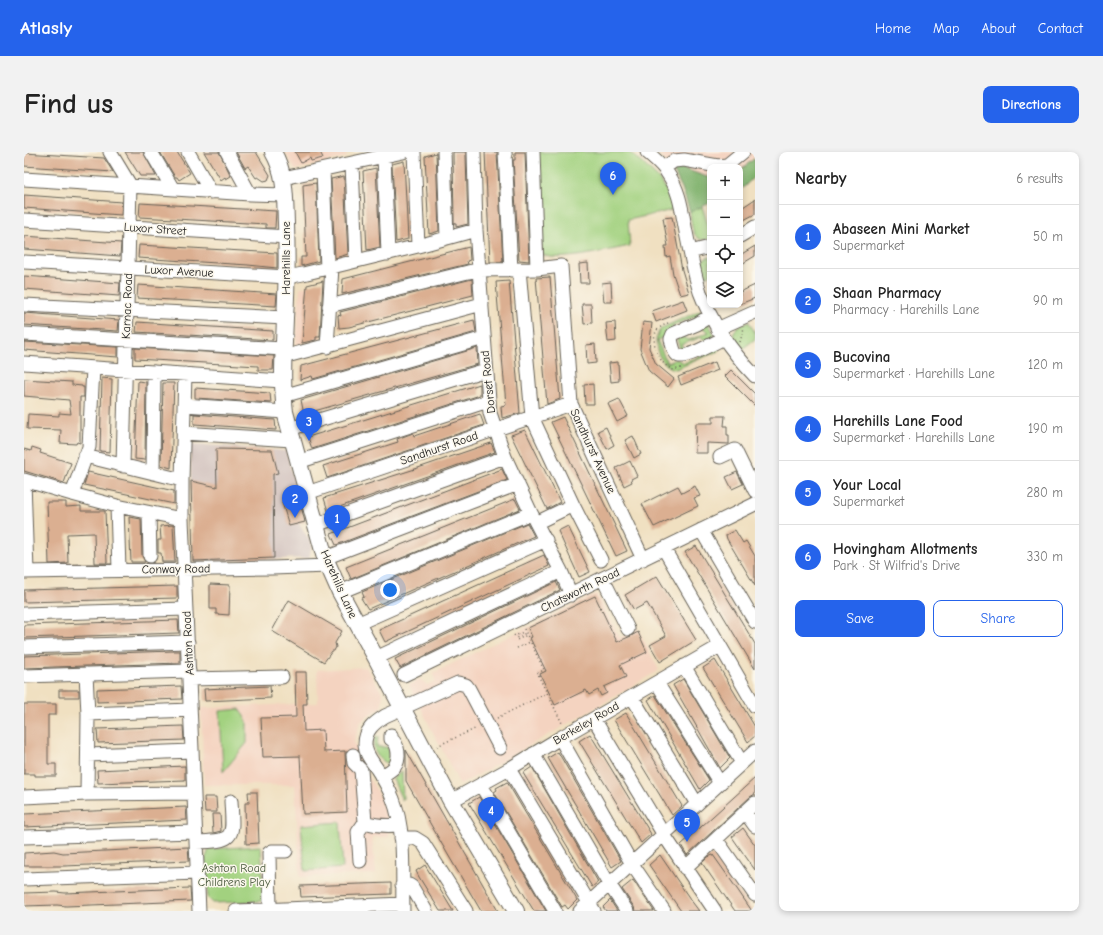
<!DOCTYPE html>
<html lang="en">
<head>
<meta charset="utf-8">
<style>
  body { margin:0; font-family:"Comic Neue",sans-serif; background:#f2f2f2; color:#222 }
  .controls { position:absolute; right:12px; top:12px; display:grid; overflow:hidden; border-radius:8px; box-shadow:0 2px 6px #0003 }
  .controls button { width:36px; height:36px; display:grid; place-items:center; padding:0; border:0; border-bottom:1px solid #e0e0e0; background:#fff; color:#222; font:20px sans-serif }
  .you { position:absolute; left:366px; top:438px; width:14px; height:14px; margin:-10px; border:3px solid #fff; border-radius:50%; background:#1a73e8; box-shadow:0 0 0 6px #1a73e833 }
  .badge { display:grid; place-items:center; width:26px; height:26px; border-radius:50%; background:#2563eb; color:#fff; font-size:13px; font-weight:700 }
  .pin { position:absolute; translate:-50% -33px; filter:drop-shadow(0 1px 2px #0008) }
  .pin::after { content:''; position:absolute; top:21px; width:14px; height:12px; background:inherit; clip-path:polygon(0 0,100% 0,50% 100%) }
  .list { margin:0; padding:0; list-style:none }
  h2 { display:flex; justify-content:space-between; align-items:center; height:52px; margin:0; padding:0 16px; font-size:17px }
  h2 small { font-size:13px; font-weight:400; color:#767676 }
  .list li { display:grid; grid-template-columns:26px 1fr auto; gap:12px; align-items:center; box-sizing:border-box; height:64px; padding:0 16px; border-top:1px solid #e0e0e0 }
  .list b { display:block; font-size:15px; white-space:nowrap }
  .list p { margin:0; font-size:13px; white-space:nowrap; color:#767676 }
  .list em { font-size:13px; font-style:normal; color:#767676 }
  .actions { display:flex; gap:8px; padding:12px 16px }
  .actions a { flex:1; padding:9px 0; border:1px solid #2563eb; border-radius:8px; text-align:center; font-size:14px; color:#2563eb }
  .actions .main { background:#2563eb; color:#fff }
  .icon { flex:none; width:22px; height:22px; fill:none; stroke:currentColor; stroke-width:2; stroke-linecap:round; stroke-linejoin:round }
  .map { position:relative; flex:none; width:731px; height:759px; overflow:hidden; border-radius:8px }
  header { display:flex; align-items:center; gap:24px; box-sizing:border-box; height:56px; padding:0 20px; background:#2563eb; color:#fff }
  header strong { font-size:19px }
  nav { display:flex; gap:22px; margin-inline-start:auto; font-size:14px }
  .intro { display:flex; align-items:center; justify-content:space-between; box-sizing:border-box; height:96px; padding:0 24px }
  h1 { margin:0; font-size:28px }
  .button { padding:10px 18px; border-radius:8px; background:#2563eb; color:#fff; font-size:14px; font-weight:700 }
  main { display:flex; gap:24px; padding:0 24px }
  aside { flex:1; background:#fff; border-radius:8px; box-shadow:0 2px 6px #0003 }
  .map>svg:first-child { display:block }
  .built { fill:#f4d3c0 }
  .industrial { fill:#d0c0bc }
  .green { fill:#a2d17f; stroke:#5f764e }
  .forest { fill:#81b36e; stroke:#4e6845 }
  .building { fill:#dbaf91 }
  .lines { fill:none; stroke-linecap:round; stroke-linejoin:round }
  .minor-casing { stroke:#666156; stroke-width:15 }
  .major-casing { stroke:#666156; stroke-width:18 }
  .path { stroke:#666156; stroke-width:1.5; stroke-dasharray:1 3; stroke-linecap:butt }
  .minor { stroke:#fff; stroke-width:13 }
  .major { stroke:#fff; stroke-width:16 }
  .labels { text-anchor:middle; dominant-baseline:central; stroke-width:3; stroke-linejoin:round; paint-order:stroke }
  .street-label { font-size:12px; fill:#1c1c1c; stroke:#fbf7ec }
  .park-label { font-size:12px; fill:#4b5b3f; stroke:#fbf7ec }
</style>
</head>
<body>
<header>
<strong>Atlasly</strong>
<nav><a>Home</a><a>Map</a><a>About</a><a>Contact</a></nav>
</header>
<div class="intro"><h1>Find us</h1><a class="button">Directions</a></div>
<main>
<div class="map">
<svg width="731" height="759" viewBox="0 0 731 759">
  <rect width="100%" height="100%" fill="#fbf7ec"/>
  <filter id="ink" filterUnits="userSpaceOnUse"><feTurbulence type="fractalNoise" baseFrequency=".025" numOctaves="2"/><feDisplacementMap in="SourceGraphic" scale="8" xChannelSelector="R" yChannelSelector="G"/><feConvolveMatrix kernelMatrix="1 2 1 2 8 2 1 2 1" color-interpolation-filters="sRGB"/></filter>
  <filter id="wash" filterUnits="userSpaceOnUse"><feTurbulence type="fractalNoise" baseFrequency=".012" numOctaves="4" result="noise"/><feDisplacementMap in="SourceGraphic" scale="16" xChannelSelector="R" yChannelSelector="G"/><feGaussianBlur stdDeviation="0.9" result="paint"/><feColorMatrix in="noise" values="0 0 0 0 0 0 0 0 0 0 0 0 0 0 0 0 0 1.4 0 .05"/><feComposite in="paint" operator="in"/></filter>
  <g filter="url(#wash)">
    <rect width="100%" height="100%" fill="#f0e0c1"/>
    <path class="built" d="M261,0H320L323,5L271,18Z
      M633,0H731V24L720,35L716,37V15H686V51L666,60L658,36L649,18Z
      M300,129L296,187L272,193L276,136Z
      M572,442L596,486L614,477L635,518L568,558L436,633L385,533L396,527L403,533L411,529L409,521Z
      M342,515L359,542L358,553L355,557L341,566L336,571L330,590L339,614L359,651L362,662L365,685H348L352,722L276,725L271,633H180L177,556L294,551L293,518Z"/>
    <path class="industrial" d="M166,292L262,299L281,370L275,372L288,392L285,406L169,410Z"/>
    <path class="green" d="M512,0H604L612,5L637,29L653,57L604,68L606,94C589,97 530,112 518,102Z
      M678,54L686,80V87C667,92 668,73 666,60Z
      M686,105V123L680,125C676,115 674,108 686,105Z
      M677,158L680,163L677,166L670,165L648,174L649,177L645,183L633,188L643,211L652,207L660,211L687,200L689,193L695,192L694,199L652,217C635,215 625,187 638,176Z
      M683,168L691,184L684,190L677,185L657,193L662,198L656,197L653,187L656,184L665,188L685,180L677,175Z
      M725,170L731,181V187L717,198L711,191L709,183L713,175Z
      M216,557L223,570V591L199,620L196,559Z
      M352,584L354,585L353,595H364L365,612C353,607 346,597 352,584Z
      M378,619L379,647L378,648L369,627Z
      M316,670L319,716L281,719L277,673Z
      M237,694L240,749L189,751L184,746L181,708L185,697Z"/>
    <path class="forest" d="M731,6V24L720,35L716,37V18Z
      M653,16H658L683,25H686V51L666,60L658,36L649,18Z"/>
    <g id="blocks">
      <path class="building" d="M101,0H119L132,24H116Z
        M136,0H153L166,21L155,28L153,25H151Z
        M180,0H195L207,24L202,27L201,25L197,28Z
        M212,0H232L246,23L244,28L240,29L234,25L232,26L224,14L221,16Z
        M271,0H296L299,6L287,9L286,6L277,11Z
        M429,0H442V4L444,72L432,75V71H430Z
        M461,0H473L479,110H466Z
        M491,0H501L505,109L495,108L489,8H491Z
        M0,1L80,6L89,20L0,14Z
        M412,1L415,79L405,82L401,4Z
        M380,9L384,87L372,90L368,12Z
        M352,16L356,95L343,98L339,19Z
        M320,24L324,102L311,106L307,27Z
        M292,31L295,109L277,114V105H282L279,33Z
        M0,43L98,50L97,63L0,56Z
        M731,47V62L716,70V57Z
        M116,51L252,59L251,76H242V72L115,65Z
        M648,65L658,118L665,141L656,143L649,122L646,104L642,105L641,94H644L639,66Z
        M0,84L97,91L96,104L0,97Z
        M115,93L253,101V116L224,113L114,106Z
        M731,94V104L716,113V103Z
        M445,95L446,108L443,109L444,112L318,142L319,127Z
        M564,111L565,131H556L555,112Z
        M0,124L96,131L95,144L0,137Z
        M526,125L536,247L523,252L512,126Z
        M448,127L449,143L325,175L315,176L314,163L317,164L316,160Z
        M299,129L296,185H292V188L278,191L283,133Z
        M485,129L496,261L478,266L477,254L482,253L472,130Z
        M587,130L588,150H580L578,131Z
        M114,133L253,142L252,154L113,146Z
        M731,133V146L716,152V140Z
        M659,148L663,158L632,170L628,159Z
        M558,152H567L568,171L560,172Z
        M0,161L95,168L94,179L0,173Z
        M450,168L452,180L289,227L288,224L276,228L277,214Z
        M113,170L249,179V188L112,180Z
        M591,170L592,189L584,190L582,171Z
        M619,170L628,171L625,196L632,212L650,227L644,235L625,219L616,197Z
        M0,190L94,195V205L0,198Z
        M571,192L572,211L563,212L562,193Z
        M111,196L250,204L249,218H234V214L111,207Z
        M453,196L454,212L280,262L277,248Z
        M594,210L595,229L587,230L585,211Z
        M691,210L694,218L657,233L654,225Z
        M707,218L731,242V254L701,224Z
        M78,226L88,227L86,300L76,299Z
        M0,227L48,230V233L58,234V235H60V245H56V291L53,290L52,292L36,291L37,278L3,277L4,262L35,264V261L47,262L45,248L0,244Z
        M114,229L122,230L121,308L111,307Z
        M139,231H150L147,316L137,313Z
        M456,232V243L288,297L284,285Z
        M569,232L570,252H561L560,233Z
        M171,236L246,241L247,251L171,246Z
        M595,247L604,264L593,270L584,252Z
        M170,262L251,268L252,278L170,272Z
        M456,262L460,273L303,326L299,314L374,290L373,287L389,281L390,284Z
        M689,264H701L700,274H703V283H705V292L683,291V301H671L672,271H689Z
        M539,265L603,399L592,404L527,270Z
        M582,275L590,293L583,297L574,279Z
        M501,278L536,350L523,357L487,283Z
        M609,284L617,302L610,306L601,288Z
        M467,291L471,300L304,359L300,346L391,317Z
        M8,295L17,298L16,301L47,311L40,331L0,319V297L7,299Z
        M192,297L248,298L254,321L249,322L250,406L169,409L167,329L193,335Z
        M606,309L613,324L607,327L608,330L600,334L592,316Z
        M478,317L483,328L312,393L307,382Z
        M64,320L150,339V352L60,333Z
        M713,320L719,332L708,337L702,325Z
        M654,334L658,341L671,334L676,344L670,346L674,354L630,375L618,352Z
        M491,347L496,357L327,427L322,415Z
        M23,350H42V355L57,354V359H81L83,411H71L70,381L43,382L44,411L25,412Z
        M258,350L277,354L281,370L265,374Z
        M105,365L117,367L118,404L121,410H107Z
        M503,371L510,384L344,457L337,446L340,445L338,440Z
        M149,373L151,410H138L137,401H134V388H137L136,374Z
        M544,374L566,420L555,425L534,379Z
        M711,378L719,391L722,389L731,404V434L703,387L702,383Z
        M672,394L731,492V517L661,400Z
        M520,403L525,414L361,490L355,478Z
        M633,424L672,488L636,510L626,493L642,484L623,451L610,458L601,443Z
        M532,430L536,438L376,516L371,507Z
        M186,432L206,433L205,463L192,462V457H186Z
        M153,434V446L0,450V438Z
        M571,444L593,490L607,484L614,480L623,500L596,513L602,525L580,535L583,541L577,544L574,538L565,543L562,538L531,553L516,522L522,519L506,486L508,485L504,476Z
        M265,448L318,479L311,491L312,495L310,499H308L300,510L248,479Z
        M154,468L155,481L0,486V473Z
        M150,499H156V511L0,516V504Z
        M691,508L731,575V584L724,590L679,516Z
        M271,520H282L283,552H279L280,579L299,578L300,600L321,599L323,660L279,662L276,604L239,605L237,566L272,565Z
        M659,527L706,606L696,616L649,533Z
        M157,534L158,547L73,550V537Z
        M246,534L247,546L181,549L180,537Z
        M35,538H55V545H35Z
        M631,543L685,628L676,637L624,548Z
        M0,552H32V563H24V612H32V624H11V622H0Z
        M602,561L658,654L648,663L590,568Z
        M159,574L160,588L74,591L73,577Z
        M566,582L627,682L617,691L555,589Z
        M382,598L474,759H457L423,701L382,629Z
        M534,600L597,709L588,715L524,606Z
        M161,614V628L74,631L73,618Z
        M508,615L574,730L568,735L499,621Z
        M731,626V642L726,645L663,703L657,693Z
        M483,630L553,748L544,757L541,753L538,755L470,640L473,638L472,636Z
        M224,640H233L235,691L222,692L221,651H225Z
        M180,645H192L193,660H181Z
        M455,645L522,759H510L445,651Z
        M162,655L163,668L0,675V662Z
        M188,662H196L197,679L189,681Z
        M719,676L731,693V718L708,685Z
        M164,695L165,709L40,714H0V701L30,699L39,701Z
        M636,703L666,747L675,759H657L625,713Z
        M689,703L713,737L728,759H711L678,711L684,705Z
        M401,713L412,731L429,759H416L395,725L392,719Z
        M609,728L617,740L630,759H611L610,755L598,737Z
        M367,731V742L277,745L276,734Z
        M166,736L167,749L42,754L33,753L0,754V741L32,740L41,741Z
        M586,748L593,759H582L579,755Z"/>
    </g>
  </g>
  <g filter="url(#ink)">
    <use href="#blocks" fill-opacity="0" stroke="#666156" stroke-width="1"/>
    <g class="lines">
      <g class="minor-casing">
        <path id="minor" d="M86,0L106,33L99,314
          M127,0L149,37
          M164,0L187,40
          M203,0L226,42
          M390,0L394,94
          M420,0L423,86
          M450,0L452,78L466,261L481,305L507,361L537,419L547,443
          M481,0L487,118
          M509,0L513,117
          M623,0C631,7 639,13 644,22C656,39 658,60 662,80C666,100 670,121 676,140C688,172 707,199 731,224
          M360,4L364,102
          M328,12L332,109
          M640,16L650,9L660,8L694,14L703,13L719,0
          M299,18L303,117
          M259,26L379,0
          M0,27L226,42L261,43
          M0,68L263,85
          M716,84L731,75
          M666,100L686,95
          M0,110L263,125L279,122L394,94L452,78
          M495,117L508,265L549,353L512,371
          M0,153L261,166
          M305,154L444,120L455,118L513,117L537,114L547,252L619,407
          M686,164L673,172L649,182L647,187C648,192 650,202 655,204C663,206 692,190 700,186
          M693,177L731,160
          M0,182L259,197
          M303,195L308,115
          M259,205L458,152
          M0,211L258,229
          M161,222L158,328V367L175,759
          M259,244L460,186
          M160,253L261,260
          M265,277L462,218
          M159,281L268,288
          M61,304L158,328
          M696,305L711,298L731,339
          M274,310L464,249
          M129,321L130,220
          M0,328L48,342L93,354L158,367
          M0,328L3,420
          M283,341L547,252
          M48,342L65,295L69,216
          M549,353L577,408
          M93,354L95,418
          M125,361L126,404
          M292,373L481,305
          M677,378L731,470
          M640,397L731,554
          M301,406L494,332
          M0,420L248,416L305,414
          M579,427L604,477
          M316,440L507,361
          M0,462L162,457
          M333,472L522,388
          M0,495L164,490
          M352,506L537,419
          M660,514L718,611
          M62,522L64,562L63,642
          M380,523L731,352
          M0,524L165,519
          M165,527L258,525
          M633,531L696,631
          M608,545L673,652
          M64,562L166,558
          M570,567L640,683L691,759
          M536,586L608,712L640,759
          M509,602L585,732L603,759
          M64,603L168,599
          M329,603L330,611L337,618L341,670L334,680L336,709
          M485,617L570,759
          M357,624C362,621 368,619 371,614C376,607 375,592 367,587V583
          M457,633L531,759
          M0,645L63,642L169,641
          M427,649L485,617L536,586L696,494
          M721,660L731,674
          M341,670C352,674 363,674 375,673
          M0,685L171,680
          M377,686H391L399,691L442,759
          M692,687L731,743
          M172,690C212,689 209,686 207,649
          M661,716L731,651
          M0,727L174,721
          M378,733H385L388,735L402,759
          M246,758L245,701L248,699H262
          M212,759L379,752
          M379,759C378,724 382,680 369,647C365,637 359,626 353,617C348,609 341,602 341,592C341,578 350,571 361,564L434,531L442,533L445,537L476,596
          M556,759L731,599"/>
      </g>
      <g class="major-casing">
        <path id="major" d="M249,0C262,22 261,46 262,71C263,103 263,134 261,166C260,197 257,228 261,260L301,406L316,440L352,506L427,649L492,759"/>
      </g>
      <path class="path" d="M644,171C640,173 636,175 633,178C625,191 636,214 650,218L657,216
        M716,190L720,176
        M500,477L503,483
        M490,483L491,484L499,480L500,482L492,486L493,488L503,483L520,518L513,521L538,571
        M493,496L506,490
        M473,566L523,541
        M413,594L453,576"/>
      <use href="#minor" class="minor"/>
      <use href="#major" class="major"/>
    </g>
  </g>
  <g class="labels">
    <g class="street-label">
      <text transform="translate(131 77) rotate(4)">Luxor Street</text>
      <text transform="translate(262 106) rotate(-90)">Harehills Lane</text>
      <text transform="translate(155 119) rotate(3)">Luxor Avenue</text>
      <text transform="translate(103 154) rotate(-88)">Karnac Road</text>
      <text transform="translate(464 230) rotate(-96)">Dorset Road</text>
      <text transform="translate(415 296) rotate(-19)">Sandhurst Road</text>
      <text transform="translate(569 299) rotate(65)">Sandhurst Avenue</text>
      <text transform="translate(152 417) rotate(-1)">Conway Road</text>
      <text transform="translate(315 432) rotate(66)">Harehills Lane</text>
      <text transform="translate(556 438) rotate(-26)">Chatsworth Road</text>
      <text transform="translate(164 491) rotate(-93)">Ashton Road</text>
      <text transform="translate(562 571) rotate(-30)">Berkeley Road</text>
    </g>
    <g class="park-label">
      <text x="210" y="716">Ashton Road<tspan x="210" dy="14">Childrens Play</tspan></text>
    </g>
  </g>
</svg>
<div class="controls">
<button>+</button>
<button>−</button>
<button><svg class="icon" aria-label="locate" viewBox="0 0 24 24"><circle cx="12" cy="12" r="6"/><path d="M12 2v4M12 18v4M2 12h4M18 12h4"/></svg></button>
<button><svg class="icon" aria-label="layers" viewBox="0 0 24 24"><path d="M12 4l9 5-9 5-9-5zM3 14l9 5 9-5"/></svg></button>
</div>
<div class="you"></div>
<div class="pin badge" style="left:313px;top:386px">1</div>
<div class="pin badge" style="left:271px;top:366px">2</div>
<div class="pin badge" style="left:285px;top:289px">3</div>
<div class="pin badge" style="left:467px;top:678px">4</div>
<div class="pin badge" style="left:663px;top:690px">5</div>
<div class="pin badge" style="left:589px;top:43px">6</div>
</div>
<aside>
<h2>Nearby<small>6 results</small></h2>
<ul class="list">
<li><span class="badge">1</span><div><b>Abaseen Mini Market</b><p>Supermarket</p></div><em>50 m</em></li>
<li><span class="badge">2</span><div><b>Shaan Pharmacy</b><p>Pharmacy · Harehills Lane</p></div><em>90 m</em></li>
<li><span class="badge">3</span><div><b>Bucovina</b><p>Supermarket · Harehills Lane</p></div><em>120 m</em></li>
<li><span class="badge">4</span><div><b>Harehills Lane Food</b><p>Supermarket · Harehills Lane</p></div><em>190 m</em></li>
<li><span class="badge">5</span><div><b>Your Local</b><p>Supermarket</p></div><em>280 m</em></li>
<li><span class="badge">6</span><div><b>Hovingham Allotments</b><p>Park · St Wilfrid's Drive</p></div><em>330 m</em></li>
</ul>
<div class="actions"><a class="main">Save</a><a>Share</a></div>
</aside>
</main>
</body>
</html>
